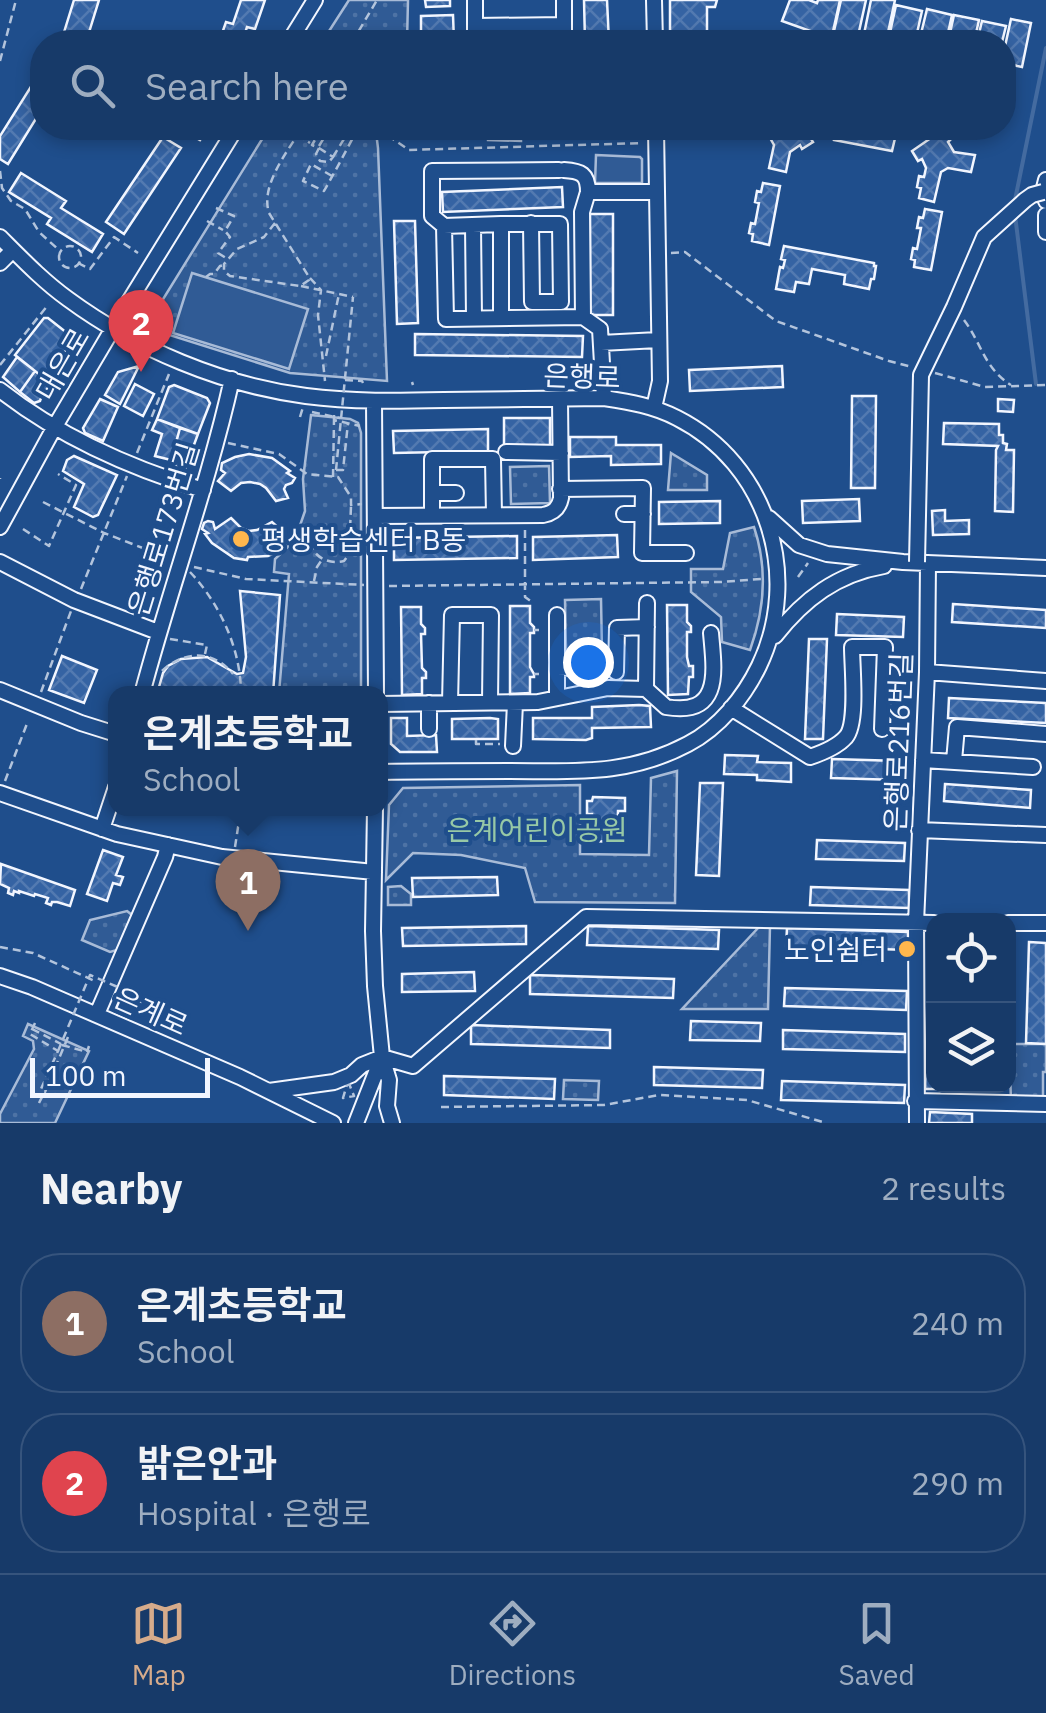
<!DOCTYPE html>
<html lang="en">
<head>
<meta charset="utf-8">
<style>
  body { margin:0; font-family:"IBM Plex Sans","Noto Sans KR",sans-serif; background:#20416f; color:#f1f3f6 }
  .controls { position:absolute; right:30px; bottom:30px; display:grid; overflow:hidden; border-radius:20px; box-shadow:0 5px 15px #0003 }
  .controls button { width:90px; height:90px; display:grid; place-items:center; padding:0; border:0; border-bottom:2px solid #36547d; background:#173a69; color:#f1f3f6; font:50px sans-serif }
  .scale { position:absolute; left:30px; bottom:25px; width:180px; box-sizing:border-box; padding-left:10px; border:5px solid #f2f6ff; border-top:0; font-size:28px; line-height:35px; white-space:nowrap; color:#f2f6ff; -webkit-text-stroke:8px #1f4e8c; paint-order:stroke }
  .you { position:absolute; left:588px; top:662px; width:35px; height:35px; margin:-25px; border:8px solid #fff; border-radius:50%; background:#1a73e8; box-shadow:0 0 0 15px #1a73e833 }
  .badge { display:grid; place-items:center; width:65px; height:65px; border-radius:50%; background:#d6ab8b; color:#fff; font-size:32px; font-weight:700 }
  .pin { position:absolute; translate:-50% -82px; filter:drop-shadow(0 2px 5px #0008) }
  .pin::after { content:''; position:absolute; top:52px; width:35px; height:30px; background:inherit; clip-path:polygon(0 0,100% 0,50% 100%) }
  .popup { position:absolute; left:108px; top:686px; width:280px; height:130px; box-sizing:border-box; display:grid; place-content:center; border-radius:20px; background:#173a69; filter:drop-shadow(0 2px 8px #0005); font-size:32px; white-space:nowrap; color:#9eadc0 }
  .popup b { font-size:38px; color:#f1f3f6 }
  .popup::after { content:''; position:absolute; left:50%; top:100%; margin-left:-20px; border:20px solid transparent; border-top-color:#173a69 }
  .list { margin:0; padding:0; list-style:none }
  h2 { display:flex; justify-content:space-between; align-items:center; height:130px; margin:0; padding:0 40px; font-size:42px }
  h2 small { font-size:32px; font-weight:400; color:#9eadc0 }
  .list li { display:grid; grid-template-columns:65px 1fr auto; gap:30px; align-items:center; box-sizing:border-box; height:140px; margin:0 20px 20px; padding:0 20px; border:2px solid #36547d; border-radius:40px }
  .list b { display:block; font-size:38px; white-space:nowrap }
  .list p { margin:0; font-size:32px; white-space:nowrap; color:#9eadc0 }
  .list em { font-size:32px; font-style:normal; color:#9eadc0 }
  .icon { flex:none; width:55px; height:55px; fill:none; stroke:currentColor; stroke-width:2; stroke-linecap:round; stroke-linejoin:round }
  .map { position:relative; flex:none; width:1046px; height:1123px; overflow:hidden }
  .search { position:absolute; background:#173a69; box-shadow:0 5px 15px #0003; left:30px; right:30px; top:30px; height:110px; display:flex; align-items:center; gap:25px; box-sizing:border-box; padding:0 35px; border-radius:40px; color:#9eadc0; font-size:38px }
  .sheet { height:450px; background:#173a69 }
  nav { display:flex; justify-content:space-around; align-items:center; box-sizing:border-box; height:140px; border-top:2px solid #36547d; background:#173a69; font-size:28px; color:#9eadc0 }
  nav a { display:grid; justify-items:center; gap:5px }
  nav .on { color:#d6ab8b }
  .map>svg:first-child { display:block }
  .park { fill:url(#park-dots); stroke:#a8bbd7; stroke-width:2.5 }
  .pitch { fill:#305b95; stroke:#a8bbd7; stroke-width:2.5 }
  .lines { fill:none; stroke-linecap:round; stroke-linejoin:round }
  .stream { stroke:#446ba0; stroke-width:4 }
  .building { fill:url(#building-cross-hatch); stroke:#f2f6ff; stroke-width:2.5 }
  .minor-casing { stroke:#f2f6ff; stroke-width:18 }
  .path { stroke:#b3c4dc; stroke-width:2.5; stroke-dasharray:8 5; stroke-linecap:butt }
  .minor { stroke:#1f4e8c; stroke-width:14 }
  .minor-bridge-casing { stroke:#f2f6ff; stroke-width:18; stroke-linecap:butt }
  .path-bridge { stroke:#b3c4dc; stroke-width:2.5; stroke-dasharray:8 5; stroke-linecap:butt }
  .minor-bridge { stroke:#1f4e8c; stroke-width:14 }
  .poi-dot { fill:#ffb74d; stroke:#1f4e8c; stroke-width:4 }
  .labels { text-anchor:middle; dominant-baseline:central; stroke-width:8; stroke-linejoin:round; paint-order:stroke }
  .street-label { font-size:28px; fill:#f2f6ff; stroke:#1f4e8c }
  .poi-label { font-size:28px; fill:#f2f6ff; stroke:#1f4e8c; text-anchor:start }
  .park-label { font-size:28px; fill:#97c8a6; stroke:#1f4e8c }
</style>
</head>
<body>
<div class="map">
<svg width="1046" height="1123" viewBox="0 0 1046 1123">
  <defs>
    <pattern id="park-dots" width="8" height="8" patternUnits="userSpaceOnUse" patternTransform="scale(2.5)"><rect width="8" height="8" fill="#305b95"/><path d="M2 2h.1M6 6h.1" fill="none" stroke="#4e73a5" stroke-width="1.8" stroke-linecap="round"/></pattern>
    <pattern id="building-cross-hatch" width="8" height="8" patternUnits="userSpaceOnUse" patternTransform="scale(2.5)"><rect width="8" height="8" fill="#3563a3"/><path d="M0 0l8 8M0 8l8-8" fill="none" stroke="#537ab1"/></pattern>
  </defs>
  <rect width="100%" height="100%" fill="#1f4e8c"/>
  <path class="park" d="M349,0H408L407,42H322Z
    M269,128H379L376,132L378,148L387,381L290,373L163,333L152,317Z
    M311,415L350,419L358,423L361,433V693H279L289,574L274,572L275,559L295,540L305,511L303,479Z
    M671,453L707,475V490H668Z
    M549,466L550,503L511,504L510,467Z
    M754,527C768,569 765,609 750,650L722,642L721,617L691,592V569H723L730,533Z
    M601,599L602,651L566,652L565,600Z
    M677,771L675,903L535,902L525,868L461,855L413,853L386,880L389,805L403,788L580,785V854L649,855L651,778Z
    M401,886L411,894V905H388V887Z
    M127,911L132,915L117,950L110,952L82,940L90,920Z
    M760,926H770L768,1009H682Z
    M28,1024L89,1051L55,1123H0V1114L34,1049L33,1041L23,1036Z
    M1009,1044H1046V1072H1043V1098L1011,1100Z
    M564,1080L599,1081L598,1100L563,1099Z"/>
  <path class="pitch" d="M487,128H521V141L488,140Z
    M596,155L640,157L642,159V183H595Z
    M192,273L308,309L289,369L173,333Z"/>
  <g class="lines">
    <path class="stream" d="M1015,200L1046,48
      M1015,215L1036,384"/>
  </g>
  <path class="building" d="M74,0H99L86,42H61Z
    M241,0H265L255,29L247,27L242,42H219L226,22L233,24Z
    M425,0H450V6L426,7Z
    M584,0H607L609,42H585Z
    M670,0H717L715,7H707V42H670Z
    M790,0H809L817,3L818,0H840L832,36L813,32L782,21Z
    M841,0H866L858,36L834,31Z
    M871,0H895L886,42L863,39Z
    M896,5L922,11L915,42H888Z
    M927,9L952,15L946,42H919Z
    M453,15L454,42H421V16Z
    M954,15L979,20L974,42H948Z
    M1011,19L1031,23L1022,67L1004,63V51Z
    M982,21L1006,26L1002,42H977Z
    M42,69V109L8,164L0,159V136Z
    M179,128H208L200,140Z
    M730,128H804L813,142L802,149L800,145L790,152L786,172L769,168L774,145L770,138Z
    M836,128L876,130V128H887L886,132L896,134L892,151L834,140Z
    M944,129L951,139L948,142L954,152L975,155L971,172L948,168L941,172L934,202L919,198L921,188L917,187L919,176L924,177L926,168L922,159L918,161L912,151Z
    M163,137L181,148L124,234L106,222Z
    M21,173L66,201L61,208L103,234L92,252L47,224L51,218L9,192Z
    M763,183L780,186L769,245L752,241L753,234L749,233L751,223L755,224L759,203L755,202L757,191L761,192Z
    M562,187L563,207L443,212L442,192Z
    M925,209L942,212L931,270L914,267L915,260L911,259L913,248L917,249L921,228H917L919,217L923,218Z
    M590,214H613V315H590Z
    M394,221H415L418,323L397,324Z
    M784,246L874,263V266H876L874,279H871L869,289L844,284L845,275L812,269L809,284L796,282L794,292L776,289L780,267L783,268L785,260L781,259Z
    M44,318H48L67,333L70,345L45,379L15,355Z
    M415,334L583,336L582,357L415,355Z
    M17,357L35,371L20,392L3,377Z
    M139,366L120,404L105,395L118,372Z
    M782,366L783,387L690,391L689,370Z
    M35,371L51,384L42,395L40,401L34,403L20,392Z
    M135,384L154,394L143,416L124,406Z
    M174,385L207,398L210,403L198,434L157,419L169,387Z
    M852,396H876L875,488H851Z
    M100,399L118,407L103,441L85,433L83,428Z
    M998,399L1014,400L1013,412L998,411Z
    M504,418H550V446H504Z
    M157,419L180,428L171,460L155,456L162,434L152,430Z
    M944,423L999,424V435H1003V443L1007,444L1006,450H1014L1013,512L995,511L996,450L998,446L943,444Z
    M180,428L198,434L185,469L170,465Z
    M488,429V451L394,453L393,431Z
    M570,437H616V445H661V464L611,465V456L570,457Z
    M249,454L272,458L290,471L287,473L295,478L292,483L286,485L284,489L288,498L276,501L266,488L260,484L250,482L241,483L231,491L218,481L225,473L221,470L222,463L235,457Z
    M74,456L117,475L98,515L93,517L74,507L84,484L63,471L67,460Z
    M859,499L860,521L803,523L802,501Z
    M720,501V523L659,524V502Z
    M945,510V521L969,520V534L933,535L932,511Z
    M231,518L241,528L249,531L257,530L272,522L280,529L273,537L274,541L277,537H284L286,547H279L281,550L268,556L248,557L247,560L234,558L212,543L205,534L208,533L202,529L204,523L208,521L213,522L215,529Z
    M617,535L618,557L533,560V537Z
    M517,536V558L394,560V538Z
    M240,591L280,595L273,694H160L159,687L163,673L168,666L181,659L207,657L237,674L243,673L246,657Z
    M953,604L1046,610V628L952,622Z
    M667,605H687V622L691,626V632H687V657L689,666H693V677H689L688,694L668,695Z
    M510,606H530V623L534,627V633H530V667L534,674V677H530V693L510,694Z
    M401,607H421V624L425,628V634H421L422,668L426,672V678H422V694L402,695Z
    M837,614L904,617L903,637L836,635Z
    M809,639H827L823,739H805Z
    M62,656L97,670L84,703L49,690Z
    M949,698L1046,703V723L948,718Z
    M639,705L650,706L651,727L592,728V738L586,740L533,739V718H592V707Z
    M391,718H407V736L436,735L437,752H400L391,744Z
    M490,718L498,719V739H452V719Z
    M725,755L758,756L757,762L791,763V782L757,780V775L724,774Z
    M832,759L899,761L898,780L831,778Z
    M700,783H723L719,876L696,875Z
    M945,784L1031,790L1030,808L944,801Z
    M593,797L625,798V811H618L617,842L591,841L592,814H587V801H592Z
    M817,840L905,843L904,861L816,859Z
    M103,850L123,857L116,875L123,877L120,885L113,883L107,901L87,894Z
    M1,864L75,890L70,906L57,902H52L51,905L46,903L48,898L35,894L34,896L19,891V893L14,891L13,895L8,893L9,888L0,884Z
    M497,877L498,895L413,897L412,878Z
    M811,887L909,890V908L810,905Z
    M526,926V944L403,946L402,928Z
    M588,926L719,930L718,949L587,945Z
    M787,928L908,932V950L786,946Z
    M929,941H934V1086H946V1089H925Z
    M1029,942L1046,943V1044L1026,1043Z
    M474,972L475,991L402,992V974Z
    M530,975L674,979L673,998L530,994Z
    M785,988L907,991L906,1010L784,1006Z
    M691,1021L761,1023L760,1041L690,1040Z
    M471,1025L610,1030V1048L471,1044Z
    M783,1030L905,1034V1052L783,1049Z
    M654,1067L763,1070L762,1088L654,1085Z
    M444,1076L555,1079L554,1099L444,1095Z
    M782,1081L905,1085L904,1103L781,1100Z
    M930,1112L972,1114V1123H929Z"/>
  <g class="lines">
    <g class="minor-casing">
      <path id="minor" d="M475,0V42
        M564,0V42
        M654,0L655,42
        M475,26L564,25
        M289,42L315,0
        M564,170C581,171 588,174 588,192
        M1046,180L1043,192L1046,201
        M1046,215V232
        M501,224H560L561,302H532L531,223
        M473,225L474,318
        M444,226L432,216V171L559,170
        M0,237C22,259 43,281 68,299C136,349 222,385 306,396C352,402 398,401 444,400C497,399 551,399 604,398C630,402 654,406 677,418C768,464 802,576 759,666C744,697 719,728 688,744C628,776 575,771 510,771C467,771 424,771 380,772
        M0,263L13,250
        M501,318V224L444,226L446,319L583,317
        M601,343L658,340
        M0,390C60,437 130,468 203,490
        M604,398L600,329L583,317L582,212L588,192H657
        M374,401L376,694
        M654,408L660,381L656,128
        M506,452L561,453
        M560,489L643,488L642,553H686
        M432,493H456
        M624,514H643
        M432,515V459H493L494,515
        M375,516L543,515C554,513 559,508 561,498L560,399
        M769,518L799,545L827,554L903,562L1046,568
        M0,527L54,428L125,308L236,128
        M0,562L74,600L158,632
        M775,636C804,599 837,574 884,566
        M557,668L596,667
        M616,672L617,628L647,627
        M927,672L1046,681
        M646,689L647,603
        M0,690L81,723L116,734
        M142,694C170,588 208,486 232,379
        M557,697V615
        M450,703L452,615H491L490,702
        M380,704L538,702L608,688L646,689L666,707C723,717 714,669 711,633
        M731,708L810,757C822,753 838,746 846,737C858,723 852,667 852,647H885L882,729
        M429,729V703
        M513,746L515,703
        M923,760L1033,767
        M954,761L957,727L1046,734
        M0,793L117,834L222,857L374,872
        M375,808L373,931L375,986L382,1057L389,1080L387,1106L392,1123
        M102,829L116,787
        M919,830L1046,835
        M1008,923H1046
        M0,976L32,987L240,1077L333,1123
        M97,1014L165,857L168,845
        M269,1091L334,1082L351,1075L362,1065L382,1057L413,1066L586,917L934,923
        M915,1101L1046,1104
        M356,1123L382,1057
        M917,1123L916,923L927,672L928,563"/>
    </g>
    <path class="path" d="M356,42L354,39L377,0
      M0,61L16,0
      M286,128L310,143
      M377,128L409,150L643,143
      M319,146L330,128
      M319,148L333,157L329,162L320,161L316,154L319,148L312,145L322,128
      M333,157L347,134L345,128
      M0,171L2,188L11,201L25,209L39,232L60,251
      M332,176L311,164L303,181L324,191C336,170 347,149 358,128
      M216,208L234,216L225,231L230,237L218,253L226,258
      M207,221L223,230
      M275,223L264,237L237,249L224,264V271L230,276L300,286L309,280V277L269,213C260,185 288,151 302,128
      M59 257a11 11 0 1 1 22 0a11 11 0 1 1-22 0Z
      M671,253L685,252L776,321L889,361L912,367
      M78,263L90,269L114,237L138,253
      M206,277L210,274H214L220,266L224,265
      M310,278L321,290L318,315L325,381
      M301,286L353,297
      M964,320C982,344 984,368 1011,385
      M326,356L339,294
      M0,365L48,305
      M935,373L985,387L1046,385
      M345,380L362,381L363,383
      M412,382L413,385
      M334,415V420L360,426
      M300,417L303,407
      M228,443L279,454L307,474L338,477L351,497V505L362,504
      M137,453L169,374
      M336,470H343L348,423
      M333,477L334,420
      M0,478V479
      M43,502L104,533L166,557
      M23,529L49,546L76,485L58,474
      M307,530C307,551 323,566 344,561L349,554L351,506
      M525,530V597L532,602
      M194,567L246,579L364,585
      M190,572C220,604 241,649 241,694
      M798,577L808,563
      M314,581L317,567L321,561
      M389,586L721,582L761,579
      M81,589L127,476
      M534,630H539
      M170,639L207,645L205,654
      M162,671C184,650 214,650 233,674
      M534,674H539
      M41,692L71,611
      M476,740V744H500
      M5,781L28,721
      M235,847L241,808
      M0,947L33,953L97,982
      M137,1006L139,1001
      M163,1013L171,1015L169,1021
      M35,1023L30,1034L58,1051L41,1089L45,1092L68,1037
      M32,1029L61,1044
      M87,1052L89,1046
      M348,1081L354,1096L343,1098Z
      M39,1103L44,1093
      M441,1107L604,1105L659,1095L747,1100L826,1123"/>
    <use href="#minor" class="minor"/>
    <g class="minor-bridge-casing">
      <path id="minor-bridge" d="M917,562L921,375L954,307L984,237L1025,200L1032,195L1043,192"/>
    </g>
    <path class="path-bridge" d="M312,412L340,418
      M336,470L353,297
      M62,1045L87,1052
      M58,1051L90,975L166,1008L163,1013L139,1001"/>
    <use href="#minor-bridge" class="minor-bridge"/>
  </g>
  <g class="poi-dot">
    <circle cx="241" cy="539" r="10"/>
    <circle cx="907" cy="949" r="10"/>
  </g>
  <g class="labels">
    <g class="street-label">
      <text transform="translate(62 364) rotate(-60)">대은로</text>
      <text transform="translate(582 376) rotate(2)">은행로</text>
      <text transform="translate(163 529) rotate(-73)">은행로173번길</text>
      <text transform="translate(898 742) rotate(-88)">은행로216번길</text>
      <text transform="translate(151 1011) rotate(24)">은계로</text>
    </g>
    <g class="poi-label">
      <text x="261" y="539">평생학습센터 B동</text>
      <text x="887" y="949" text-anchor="end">노인쉼터</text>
    </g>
    <g class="park-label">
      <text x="537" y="829">은계어린이공원</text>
    </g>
  </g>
</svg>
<div class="controls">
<button><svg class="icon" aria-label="locate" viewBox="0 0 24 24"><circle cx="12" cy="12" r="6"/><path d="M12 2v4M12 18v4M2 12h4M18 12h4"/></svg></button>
<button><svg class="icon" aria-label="layers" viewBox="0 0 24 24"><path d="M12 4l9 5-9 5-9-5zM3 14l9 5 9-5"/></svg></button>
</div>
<div class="scale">100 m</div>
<div class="you"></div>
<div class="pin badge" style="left:248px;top:931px;background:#8d6e63">1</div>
<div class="popup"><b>은계초등학교</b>School</div>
<div class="pin badge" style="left:141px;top:372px;background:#e0444e">2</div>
<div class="search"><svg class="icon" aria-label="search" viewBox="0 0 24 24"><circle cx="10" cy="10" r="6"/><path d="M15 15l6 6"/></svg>Search here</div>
</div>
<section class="sheet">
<h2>Nearby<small>2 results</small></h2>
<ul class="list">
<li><span class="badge" style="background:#8d6e63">1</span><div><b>은계초등학교</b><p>School</p></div><em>240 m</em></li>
<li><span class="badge" style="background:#e0444e">2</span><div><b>밝은안과</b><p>Hospital · 은행로</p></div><em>290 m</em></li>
</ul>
</section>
<nav>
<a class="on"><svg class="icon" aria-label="map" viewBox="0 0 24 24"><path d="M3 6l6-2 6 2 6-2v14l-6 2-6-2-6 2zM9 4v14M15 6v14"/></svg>Map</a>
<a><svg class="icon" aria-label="directions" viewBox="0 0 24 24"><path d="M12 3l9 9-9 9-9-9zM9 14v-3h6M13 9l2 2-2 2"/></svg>Directions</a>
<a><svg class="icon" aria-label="saved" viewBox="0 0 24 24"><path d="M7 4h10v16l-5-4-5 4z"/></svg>Saved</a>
</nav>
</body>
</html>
